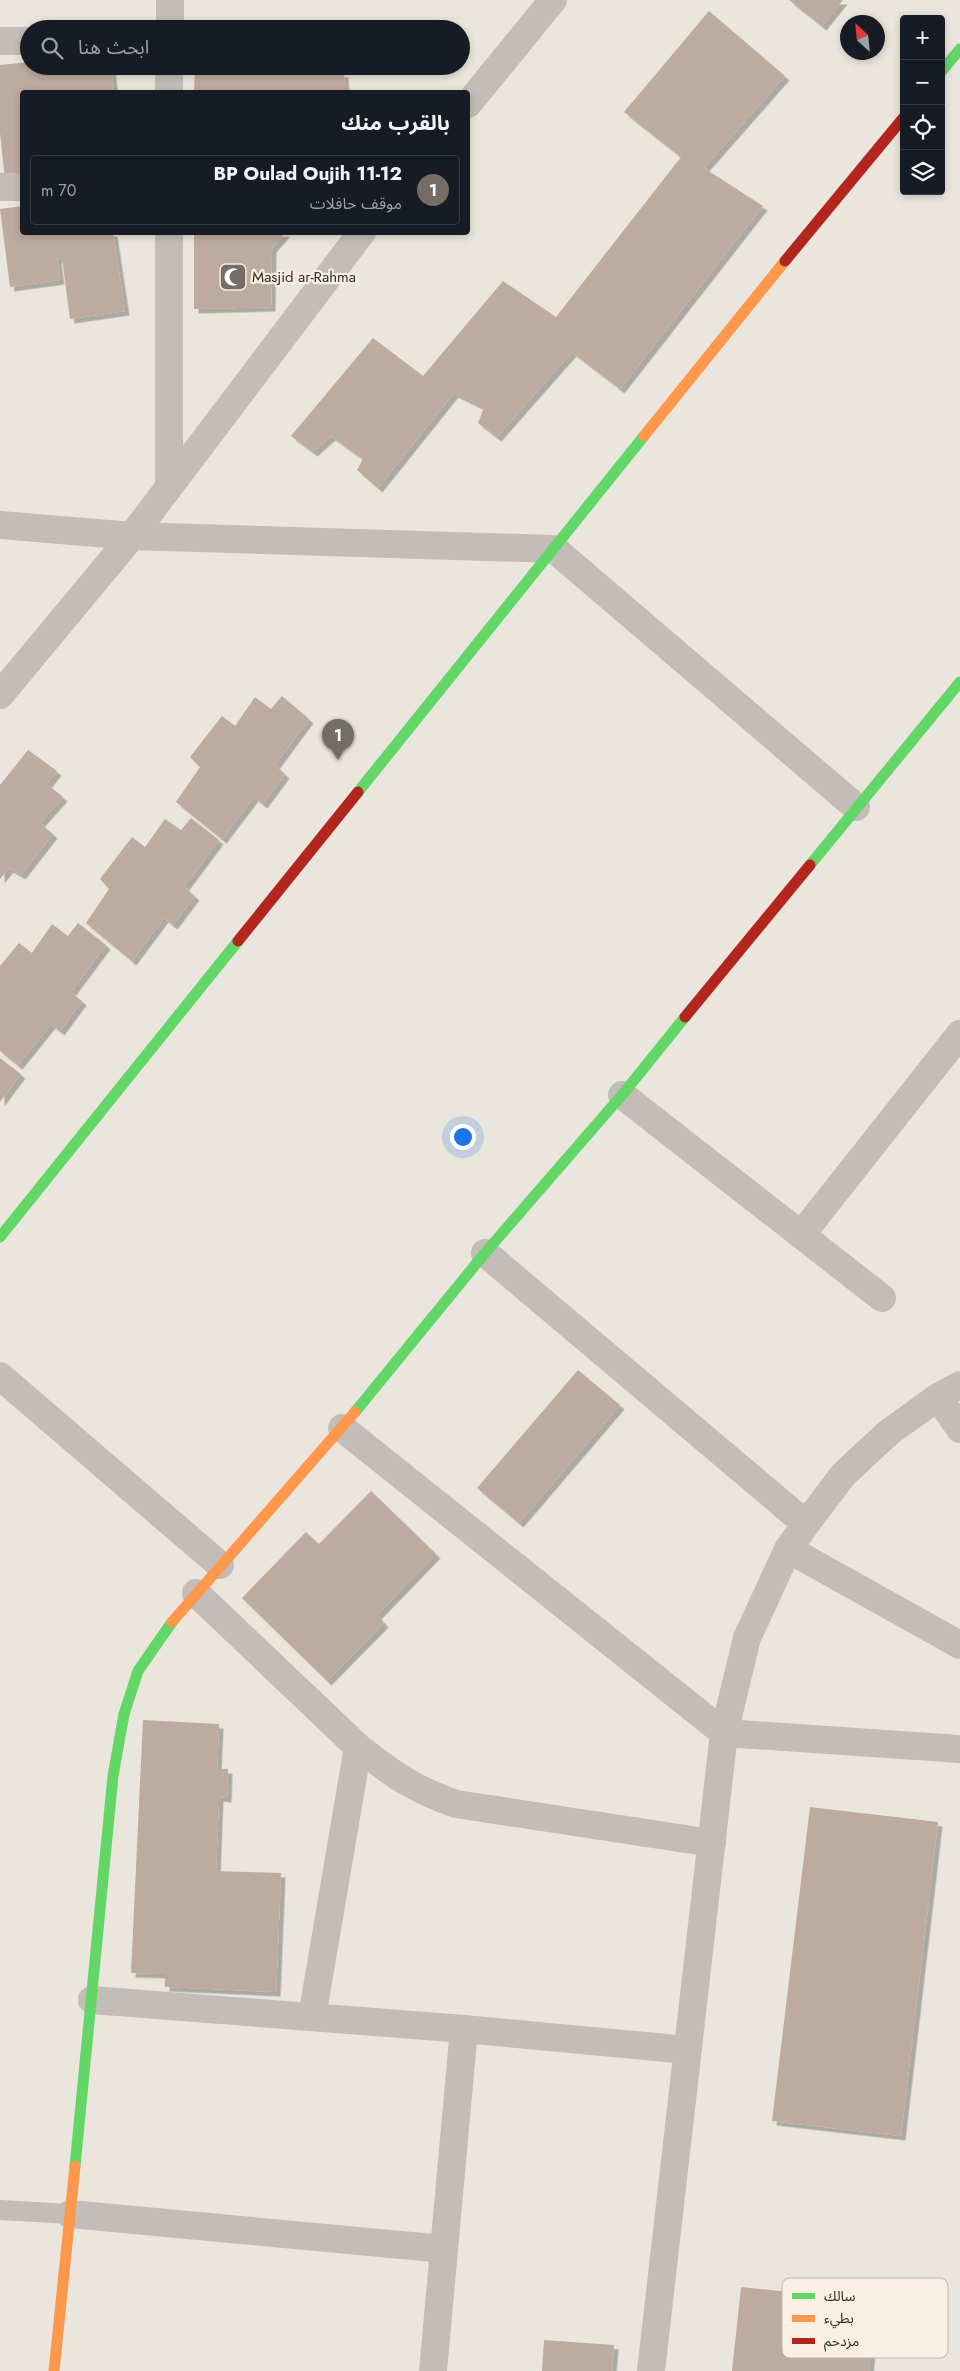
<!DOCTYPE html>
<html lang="ar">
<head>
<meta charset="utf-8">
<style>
  body { margin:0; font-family:Jost,"Noto Sans Arabic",sans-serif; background:#20242c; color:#f1f3f6; direction:rtl }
  .controls { position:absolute; right:15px; top:15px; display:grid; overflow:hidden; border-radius:5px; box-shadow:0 2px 8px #0003 }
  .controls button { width:45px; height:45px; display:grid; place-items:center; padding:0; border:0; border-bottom:1px solid #363941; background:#171b24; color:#f1f3f6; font:25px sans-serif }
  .compass { position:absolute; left:840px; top:15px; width:45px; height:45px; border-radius:50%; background:#171b24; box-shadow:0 2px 8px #0003; rotate:333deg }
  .you { position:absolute; left:462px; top:1136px; width:18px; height:18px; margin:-12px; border:4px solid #fff; border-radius:50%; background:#1a73e8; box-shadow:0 0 0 8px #1a73e833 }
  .badge { display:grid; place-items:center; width:32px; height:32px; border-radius:50%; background:#746c65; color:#fff; font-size:16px; font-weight:700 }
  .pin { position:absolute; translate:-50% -41px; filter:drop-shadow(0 1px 2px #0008) }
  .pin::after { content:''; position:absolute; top:26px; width:18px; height:15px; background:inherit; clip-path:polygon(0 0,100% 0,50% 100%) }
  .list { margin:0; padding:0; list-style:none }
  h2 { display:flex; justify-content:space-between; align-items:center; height:65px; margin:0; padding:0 20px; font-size:21px }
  h2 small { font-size:16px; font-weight:400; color:#9ea1a6 }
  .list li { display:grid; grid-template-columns:32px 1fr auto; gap:15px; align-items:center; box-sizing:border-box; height:70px; margin:0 10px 10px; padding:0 10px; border:1px solid #363941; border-radius:5px }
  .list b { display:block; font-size:19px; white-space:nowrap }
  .list p { margin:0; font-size:16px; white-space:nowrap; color:#9ea1a6 }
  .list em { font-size:16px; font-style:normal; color:#9ea1a6 }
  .icon { flex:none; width:28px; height:28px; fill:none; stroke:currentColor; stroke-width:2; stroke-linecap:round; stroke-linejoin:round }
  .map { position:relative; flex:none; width:960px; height:2371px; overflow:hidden; direction:ltr }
  .search { position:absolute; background:#171b24; box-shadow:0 2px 8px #0003; left:20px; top:20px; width:450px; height:55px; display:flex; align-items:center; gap:12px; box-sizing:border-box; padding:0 18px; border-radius:28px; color:#9ea1a6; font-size:19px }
  .panel { position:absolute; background:#171b24; box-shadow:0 2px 8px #0003; left:20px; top:90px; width:450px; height:145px; border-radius:5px; direction:rtl }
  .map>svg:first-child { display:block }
  .building { fill:#beab9f; filter:url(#shadow) }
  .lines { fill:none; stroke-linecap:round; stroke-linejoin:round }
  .lane { stroke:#c3bdb7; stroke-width:20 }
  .street { stroke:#c3bdb7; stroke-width:28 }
  .fast { stroke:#63d668; stroke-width:11 }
  .slow { stroke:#ff974d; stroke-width:11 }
  .jam { stroke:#b3261e; stroke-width:11 }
  .labels { text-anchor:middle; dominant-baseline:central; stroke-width:4.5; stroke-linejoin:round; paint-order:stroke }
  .poi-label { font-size:15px; fill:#342b25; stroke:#f9f0e3; text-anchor:start }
  .key { fill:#f9f0e3; stroke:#beb5aa; stroke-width:1 }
  .key-label { font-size:14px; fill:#342b25 }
</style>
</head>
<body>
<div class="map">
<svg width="960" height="2371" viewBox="0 0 960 2371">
  <defs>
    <filter id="shadow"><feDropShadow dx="4.5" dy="4.5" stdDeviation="0" flood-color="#0004"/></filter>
  </defs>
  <rect width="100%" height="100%" fill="#ebe6dd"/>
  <path class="building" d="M789,0H843L822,26Z
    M709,11L785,76L704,168L763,206L620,389L572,352L497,437L478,423L484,408L454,393L378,488L357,470L363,459L331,436L313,452L291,436L373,338L423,376L503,281L556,317L681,157L624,112Z
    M29,62V66H111L114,92H22V177L5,179L0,133V65Z
    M195,66H270L344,73L345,92H194Z
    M22,206V232H113L125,311L70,319L62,258L57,259L60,280L10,287L0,209Z
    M194,232H286L272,248L271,307L194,309Z
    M282,696L309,719L275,765L285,774L263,804L254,797L222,839L176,802L200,767L190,757L222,716L235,726L255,697L271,709Z
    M28,750L57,771L47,784L63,797L40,823L53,834L21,875L9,868L0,879V785Z
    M191,818L219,840L184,887L195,896L173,925L164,918L132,961L86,923L109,889L100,879L132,837L145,847L165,819L181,830Z
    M78,923L106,945L71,992L82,1001L60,1031L51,1024L18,1065L0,1051V966L19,943L32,953L52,924L68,936Z
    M0,1058L21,1074L0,1102Z
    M578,1370L620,1405L519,1523L477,1488Z
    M371,1491L436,1554L377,1615L384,1623L327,1681L242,1598L306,1532L319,1544Z
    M143,1720L219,1724L217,1769H228L227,1798L219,1797L216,1871L281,1873L276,1992L165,1987V1974L131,1973Z
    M810,1807L938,1822L901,2136L772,2121Z
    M741,2287L876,2301L869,2371H732Z
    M544,2340L614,2345L612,2371H542Z"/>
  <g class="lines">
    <path class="lane" d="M0,2210L70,2214"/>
    <path class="street" d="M170,29V0
      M0,41H29
      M169,92V66
      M468,104L553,0
      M0,187H22
      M169,232V486
      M0,525L132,536L554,549L856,807
      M0,695L132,536L362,232
      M622,1095L882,1298
      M801,1235L960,1034
      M485,1253L806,1524
      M0,1376L220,1565
      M938,1397L960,1429
      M342,1428L724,1733L960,1749
      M788,1549L960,1645
      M196,1593L358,1747L312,2017
      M358,1747C394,1775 413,1789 456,1804L712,1843
      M92,2000L464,2029L433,2371
      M464,2029L688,2050
      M70,2214L444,2249
      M651,2371L724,1733L747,1638L788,1549L806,1524L843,1475L888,1433L938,1397L960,1385"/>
    <path class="fast" d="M941,72L960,49
      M358,792L644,436
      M810,865L960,682
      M0,1237L238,941
      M355,1412L485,1253L622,1095L685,1017
      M75,2166L113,1776L124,1714L138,1671L172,1622"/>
    <path class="slow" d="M644,436L785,261
      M172,1622L355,1412
      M54,2371L75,2166"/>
    <path class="jam" d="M785,261L904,117
      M238,941L358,792
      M685,1017L810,865"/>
  </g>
  <defs>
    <g id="mosque-square" transform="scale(1.4375)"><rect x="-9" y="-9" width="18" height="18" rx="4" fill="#746c65" stroke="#f9f0e3"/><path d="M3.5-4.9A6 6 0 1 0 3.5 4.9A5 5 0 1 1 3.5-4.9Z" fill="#fff"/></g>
  </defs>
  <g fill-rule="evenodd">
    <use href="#mosque-square" x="233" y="277"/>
  </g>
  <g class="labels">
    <g class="poi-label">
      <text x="252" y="277">Masjid ar-Rahma</text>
    </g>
  </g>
  <rect x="782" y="2278" width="166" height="80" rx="8" class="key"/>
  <rect x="792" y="2293" width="23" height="6" fill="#63d668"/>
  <rect x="792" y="2315" width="23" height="7" fill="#ff974d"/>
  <rect x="792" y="2338" width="23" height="6" fill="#b3261e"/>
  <g class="key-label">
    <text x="824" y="2301">سالك</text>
    <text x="824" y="2323">بطيء</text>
    <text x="824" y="2346">مزدحم</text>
  </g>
</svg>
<div class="controls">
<button>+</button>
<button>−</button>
<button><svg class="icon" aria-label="locate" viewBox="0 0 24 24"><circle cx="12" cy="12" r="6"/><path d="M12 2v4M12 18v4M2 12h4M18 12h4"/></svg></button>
<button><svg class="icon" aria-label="layers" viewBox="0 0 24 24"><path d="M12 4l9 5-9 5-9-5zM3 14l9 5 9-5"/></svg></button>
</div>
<svg class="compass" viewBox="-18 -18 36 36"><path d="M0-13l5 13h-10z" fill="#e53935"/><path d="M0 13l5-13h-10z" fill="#9ea1a6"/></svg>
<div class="you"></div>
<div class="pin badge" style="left:338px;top:760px">1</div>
<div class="search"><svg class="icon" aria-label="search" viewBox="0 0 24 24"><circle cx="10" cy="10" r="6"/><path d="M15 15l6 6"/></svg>ابحث هنا</div>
<section class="panel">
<h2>بالقرب منك<small></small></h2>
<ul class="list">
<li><span class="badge">1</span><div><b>11-12 BP Oulad Oujih</b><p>موقف حافلات</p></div><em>70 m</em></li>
</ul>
</section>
</div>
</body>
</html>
